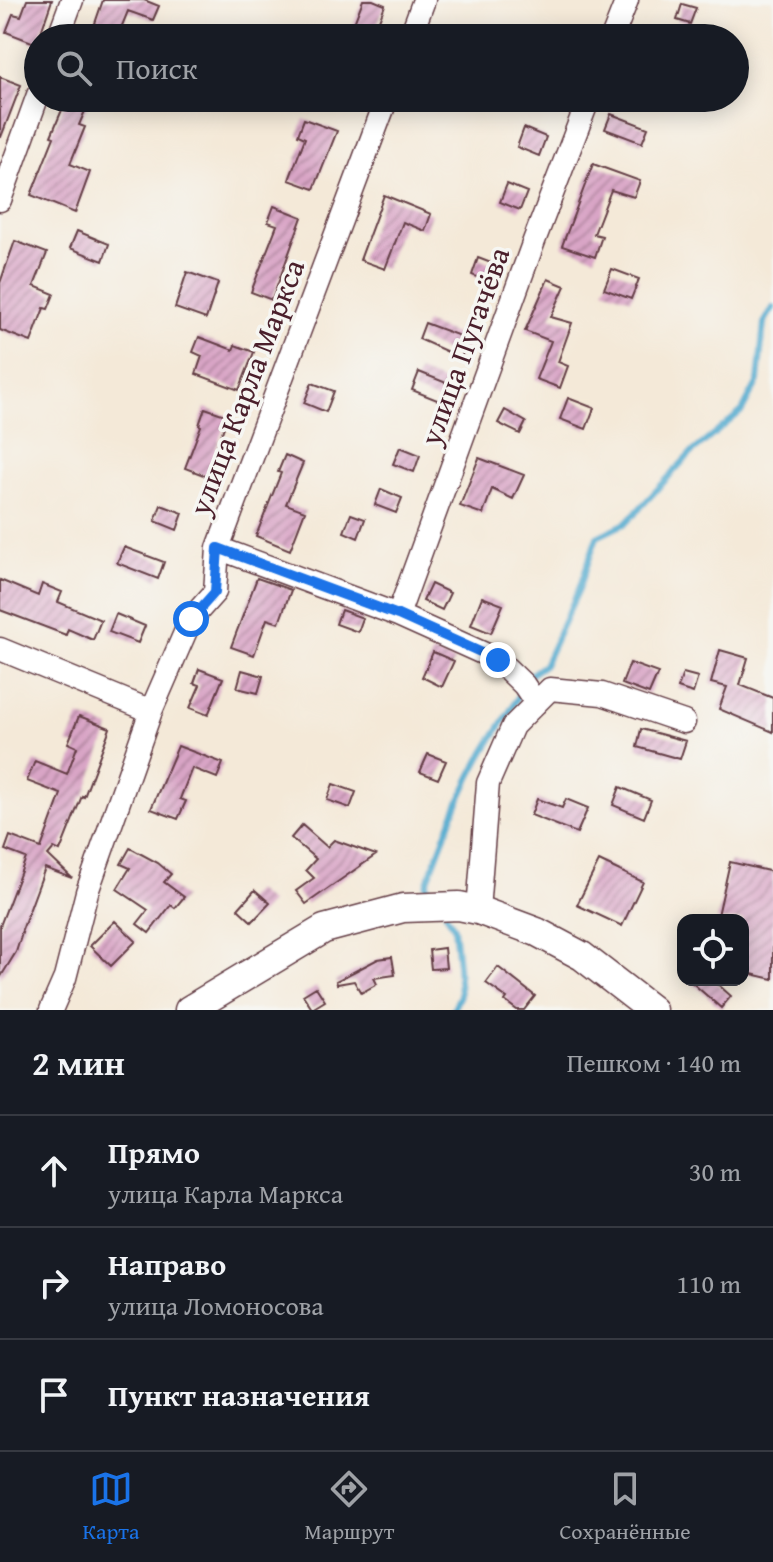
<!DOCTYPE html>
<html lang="ru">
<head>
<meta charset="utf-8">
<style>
  body { margin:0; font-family:"Gentium Book Plus",serif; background:#242831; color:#f1f3f6 }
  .controls { position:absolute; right:24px; bottom:24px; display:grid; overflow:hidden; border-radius:16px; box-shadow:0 4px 20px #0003 }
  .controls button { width:72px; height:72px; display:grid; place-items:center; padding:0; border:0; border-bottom:2px solid #363941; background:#171b24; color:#f1f3f6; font:40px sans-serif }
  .stop { position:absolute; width:24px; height:24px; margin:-18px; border:6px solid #1a73e8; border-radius:50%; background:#fff }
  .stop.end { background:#1a73e8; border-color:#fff; box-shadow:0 2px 8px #0008 }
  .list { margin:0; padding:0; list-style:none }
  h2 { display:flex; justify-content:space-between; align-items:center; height:104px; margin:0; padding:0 32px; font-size:34px }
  h2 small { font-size:26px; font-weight:400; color:#9ea1a6 }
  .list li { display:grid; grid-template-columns:52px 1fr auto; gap:24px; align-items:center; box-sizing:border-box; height:112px; padding:0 32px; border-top:2px solid #363941 }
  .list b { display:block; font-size:30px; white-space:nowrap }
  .list p { margin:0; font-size:26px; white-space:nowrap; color:#9ea1a6 }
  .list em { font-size:26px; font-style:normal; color:#9ea1a6 }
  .icon { flex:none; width:44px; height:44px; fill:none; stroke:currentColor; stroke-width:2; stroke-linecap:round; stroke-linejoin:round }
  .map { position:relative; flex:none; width:773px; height:1010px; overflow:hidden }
  .search { position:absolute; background:#171b24; box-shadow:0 4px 20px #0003; left:24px; right:24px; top:24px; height:88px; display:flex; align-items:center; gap:20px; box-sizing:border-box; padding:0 28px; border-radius:44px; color:#9ea1a6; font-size:30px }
  .sheet { height:440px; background:#171b24 }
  nav { display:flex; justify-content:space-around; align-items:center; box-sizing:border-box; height:112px; border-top:2px solid #363941; background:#171b24; font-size:22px; color:#9ea1a6 }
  nav a { display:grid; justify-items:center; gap:4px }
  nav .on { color:#1a73e8 }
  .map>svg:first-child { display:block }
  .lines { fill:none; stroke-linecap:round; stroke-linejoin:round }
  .stream { stroke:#50a9ce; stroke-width:6 }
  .building { fill:url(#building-hatch) }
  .minor-casing { stroke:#643d45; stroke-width:25 }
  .major-casing { stroke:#643d45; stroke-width:31 }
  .minor { stroke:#fff; stroke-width:22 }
  .major { stroke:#fff; stroke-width:28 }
  .route { stroke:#1a73e8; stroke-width:10 }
  .labels { text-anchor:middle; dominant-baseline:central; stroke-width:7; stroke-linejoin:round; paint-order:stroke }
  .street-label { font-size:30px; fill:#4a1f2b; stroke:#f6f6f2 }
</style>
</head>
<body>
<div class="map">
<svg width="773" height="1010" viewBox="0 0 773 1010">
  <defs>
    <pattern id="building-hatch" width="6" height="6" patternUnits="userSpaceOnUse" patternTransform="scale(2)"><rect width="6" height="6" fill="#d9a5c6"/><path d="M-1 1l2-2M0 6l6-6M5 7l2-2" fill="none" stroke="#b286a1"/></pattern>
  </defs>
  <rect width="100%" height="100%" fill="#f6f6f2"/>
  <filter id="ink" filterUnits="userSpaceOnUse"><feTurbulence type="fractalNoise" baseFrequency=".0125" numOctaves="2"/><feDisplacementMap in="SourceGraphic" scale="16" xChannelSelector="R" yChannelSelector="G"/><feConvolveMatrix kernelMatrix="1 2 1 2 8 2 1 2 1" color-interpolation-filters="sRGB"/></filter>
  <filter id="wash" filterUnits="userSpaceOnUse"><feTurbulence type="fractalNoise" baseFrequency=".006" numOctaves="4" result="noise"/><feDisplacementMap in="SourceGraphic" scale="32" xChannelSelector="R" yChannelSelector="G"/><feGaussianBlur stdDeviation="1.8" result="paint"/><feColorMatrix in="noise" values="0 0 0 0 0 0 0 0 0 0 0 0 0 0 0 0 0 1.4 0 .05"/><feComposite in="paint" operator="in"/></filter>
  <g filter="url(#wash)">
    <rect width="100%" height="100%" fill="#f4e9d8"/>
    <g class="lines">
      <path class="stream" d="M526,681L527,677L544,665L579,589L597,537L626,523L690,454L742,411L758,381L764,323L773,308
        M435,898L426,885C442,845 456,803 477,765C490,740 508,717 521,691
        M446,914L454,927L458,965L460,995L453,1010"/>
    </g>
    <g id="blocks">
      <path class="building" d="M27,0H52L37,44L6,32L13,14L21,16Z
        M103,0H144L159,6L153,20L128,11L117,38H90Z
        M363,0H373L385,5L372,38L351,31Z
        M682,4L696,8L690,24L677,20Z
        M0,77L21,85L1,137H0Z
        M67,98H73L88,104L79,125L85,127L70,164L90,172L75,213L31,195L54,137L51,136Z
        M611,114L648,128L642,143L605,129Z
        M304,119L337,131L314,189L289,180L305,138L298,135Z
        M524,128L546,137L539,156L517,147Z
        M593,164L640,181L634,197L611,190L594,234L602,236L595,257L562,246Z
        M507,184L527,192L520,210L500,202Z
        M384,195L431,214L425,231L403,222L385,269L360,260Z
        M274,206L302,217L272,300L251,292L277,225L268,222Z
        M77,231L109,244L103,261L70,248Z
        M15,241L47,253L34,286L54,294L48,309L44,308L31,342L0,330V283Z
        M478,258L499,266L492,283L472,275Z
        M612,269L639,279L631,299L604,289Z
        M187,272L218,283L206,319L175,308Z
        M548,279L565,286L551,317L572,323L558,362L568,366L560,388L536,379L551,341L525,331Z
        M425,323L468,339L461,358L419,339Z
        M199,337L233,350L235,345L254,352L239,390L196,374L202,356L193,352Z
        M419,372L449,384L442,402L412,390Z
        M312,383L334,391L326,412L304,403Z
        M568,398L594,408L586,429L560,419Z
        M205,408L228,416L206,476L185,468L201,426L199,425Z
        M505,410L526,422L520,434L498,423Z
        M400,447L420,455L414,472L393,464Z
        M285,455L303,463L286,504L305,511L290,550L256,536L281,473L278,472Z
        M479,458L524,475L513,499L492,489L483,514L460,506Z
        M381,489L402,498L396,513L375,505Z
        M161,505L183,513L177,530L155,521Z
        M351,514L365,519L358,538L344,532Z
        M124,547L164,562L158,579L117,563Z
        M257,578L291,590L279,623L267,619L254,655L231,647Z
        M0,580L38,596L42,584L62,592L58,602L101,620L93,640L68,629L66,635L0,610Z
        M431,584L450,593L442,610L423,601Z
        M482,597L503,605L491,633L471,625Z
        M341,610L363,618L358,632L336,624Z
        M116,614L145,626L138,643L109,632Z
        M720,650L748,658L740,685L773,698V732L719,709L727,687L711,683Z
        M433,652L454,661L442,687L422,677Z
        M630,663L658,673L649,694L622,684Z
        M199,669L223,678L208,715L190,708L200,685L194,683Z
        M242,670L263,676L258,693L237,688Z
        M683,673L698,677L693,693L678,688Z
        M79,716L110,728L84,797L82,796L60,851L54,848L48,855L72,878L45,868L21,933H22L16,952L0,978V926L26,858L5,850L10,836L41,848L61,794L27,781L35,761L67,774L77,747L68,743Z
        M641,729L686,741L680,759L637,747Z
        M178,746L223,763L217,778L192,768L180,799L186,801L178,819L151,809Z
        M428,754L446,761L438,779L420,772Z
        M333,784L356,792L350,808L327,800Z
        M620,787L651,800L644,818L613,805Z
        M537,799L562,808L566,799L588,808L577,833L531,815Z
        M302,825L327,847L334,840L376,855L306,904L296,891L314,878L306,870L316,859L291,838Z
        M130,848L158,863L171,874L164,882L184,897L175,908L171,905L149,933L137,924L148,910L117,889L130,868L121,864Z
        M599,861L643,882L622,926L577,905Z
        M730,862L773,872V979L743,972V920H717Z
        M255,890L270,903L252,922L238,909Z
        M115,921L136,941L111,966L90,946Z
        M444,948L446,968L431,969L429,950Z
        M392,957L395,975L374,978L377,984L361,993L354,981L337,984L336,981L378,959Z
        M498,967L535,996L524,1010H517L505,1001L507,998L486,983Z
        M689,980H713L731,996L721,1008Z
        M316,987L325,1001L312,1009L303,995Z"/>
    </g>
  </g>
  <g filter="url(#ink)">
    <use href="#blocks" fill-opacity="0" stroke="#643d45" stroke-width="2"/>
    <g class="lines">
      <g class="minor-casing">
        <path id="minor" d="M58,38L72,0
          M410,38L424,0
          M612,38L627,0
          M0,200L38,95
          M218,548L398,615L498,660L524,685L536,703
          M398,615L534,241L589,98
          M0,649L151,711
          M478,910L488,783L513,726L550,689L602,694L684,722
          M51,1010L65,978L87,892L151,711L191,619L215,592L218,548L387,98"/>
      </g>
      <g class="major-casing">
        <path id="major" d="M189,1010L324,929L403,908L459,906L478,910L537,932L582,956L652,1010"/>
      </g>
      <use href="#minor" class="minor"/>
      <use href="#major" class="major"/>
    </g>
  </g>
  <g class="lines" filter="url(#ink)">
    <path class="route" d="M191,619L215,592L218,548L398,615L498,660"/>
  </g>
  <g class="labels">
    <g class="street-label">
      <text transform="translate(464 346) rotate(-70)">улица Пугачёва</text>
      <text transform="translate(246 387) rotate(-69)">улица Карла Маркса</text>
    </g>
  </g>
</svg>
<div class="controls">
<button><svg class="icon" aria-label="locate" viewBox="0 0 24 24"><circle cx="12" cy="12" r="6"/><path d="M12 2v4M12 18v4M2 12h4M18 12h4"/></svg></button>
</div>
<div class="stop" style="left:191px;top:619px"></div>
<div class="stop end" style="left:498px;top:660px"></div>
<div class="search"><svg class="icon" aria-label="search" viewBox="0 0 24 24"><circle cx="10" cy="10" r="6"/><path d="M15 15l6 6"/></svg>Поиск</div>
</div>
<section class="sheet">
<h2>2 мин<small>Пешком · 140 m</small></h2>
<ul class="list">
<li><svg class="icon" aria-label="ahead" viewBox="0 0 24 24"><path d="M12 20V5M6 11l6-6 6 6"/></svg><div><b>Прямо</b><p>улица Карла Маркса</p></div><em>30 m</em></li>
<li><svg class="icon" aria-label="right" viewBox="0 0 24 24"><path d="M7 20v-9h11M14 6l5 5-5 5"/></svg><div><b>Направо</b><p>улица Ломоносова</p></div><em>110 m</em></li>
<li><svg class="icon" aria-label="arrive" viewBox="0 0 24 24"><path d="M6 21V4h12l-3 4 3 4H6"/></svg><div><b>Пункт назначения</b></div></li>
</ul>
</section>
<nav>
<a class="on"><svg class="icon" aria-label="map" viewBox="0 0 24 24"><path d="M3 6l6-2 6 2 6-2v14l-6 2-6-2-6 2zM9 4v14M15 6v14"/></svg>Карта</a>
<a><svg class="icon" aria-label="directions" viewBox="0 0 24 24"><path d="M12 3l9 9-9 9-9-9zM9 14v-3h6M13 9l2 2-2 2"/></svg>Маршрут</a>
<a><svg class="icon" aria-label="saved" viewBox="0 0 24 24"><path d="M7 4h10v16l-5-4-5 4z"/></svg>Сохранённые</a>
</nav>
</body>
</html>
